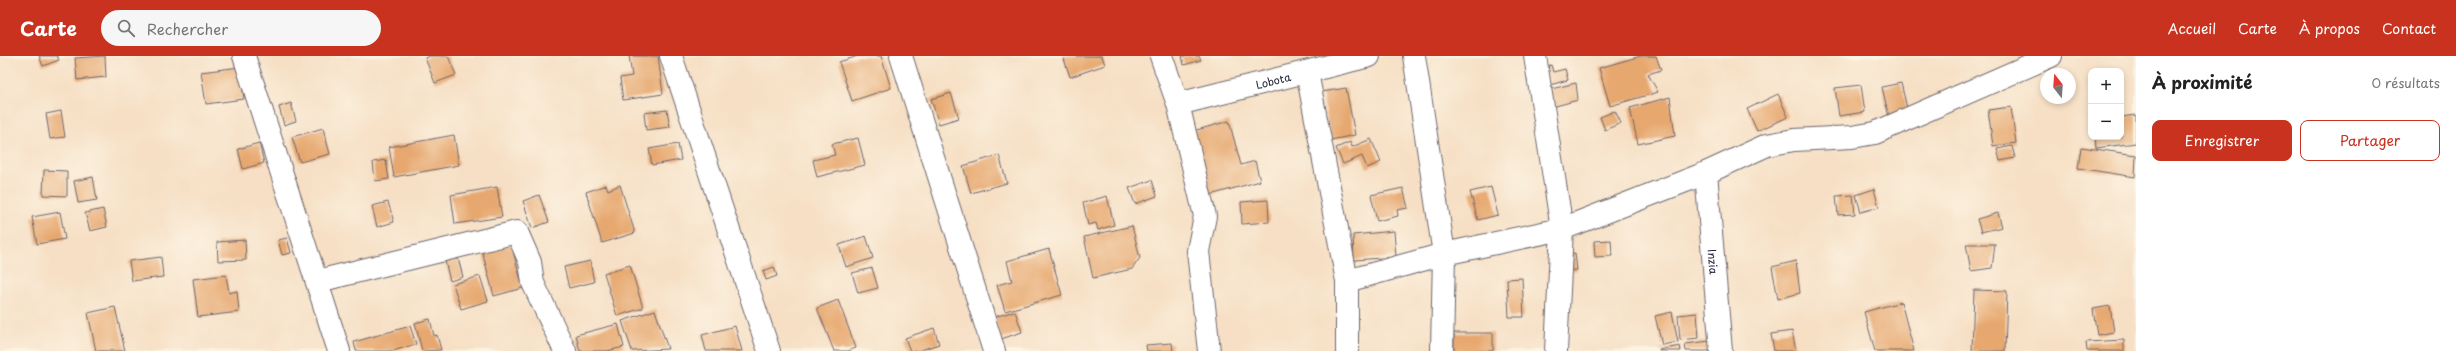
<!DOCTYPE html>
<html lang="fr">
<head>
<meta charset="utf-8">
<style>
  body { margin:0; font-family:"Playpen Sans",sans-serif; background:#f6f6f6; color:#222 }
  .controls { position:absolute; right:12px; top:12px; display:grid; overflow:hidden; border-radius:8px; box-shadow:0 2px 6px #0003 }
  .controls button { width:36px; height:36px; display:grid; place-items:center; padding:0; border:0; border-bottom:1px solid #e0e0e0; background:#fff; color:#222; font:20px sans-serif }
  .compass { position:absolute; left:2040px; top:12px; width:36px; height:36px; border-radius:50%; background:#fff; box-shadow:0 2px 6px #0003; rotate:343deg }
  .list { margin:0; padding:0; list-style:none }
  h2 { display:flex; justify-content:space-between; align-items:center; height:52px; margin:0; padding:0 16px; font-size:17px }
  h2 small { font-size:13px; font-weight:400; color:#767676 }
  .actions { display:flex; gap:8px; padding:12px 16px }
  .actions a { flex:1; padding:9px 0; border:1px solid #c8321e; border-radius:8px; text-align:center; font-size:14px; color:#c8321e }
  .actions .main { background:#c8321e; color:#fff }
  .icon { flex:none; width:22px; height:22px; fill:none; stroke:currentColor; stroke-width:2; stroke-linecap:round; stroke-linejoin:round }
  .map { position:relative; flex:none; width:2136px; height:295px; overflow:hidden }
  header { display:flex; align-items:center; gap:24px; box-sizing:border-box; height:56px; padding:0 20px; background:#c8321e; color:#fff }
  header strong { font-size:19px }
  nav { display:flex; gap:22px; margin-inline-start:auto; font-size:14px }
  .search { width:280px; height:36px; background:#f6f6f6; display:flex; align-items:center; gap:10px; box-sizing:border-box; padding:0 14px; border-radius:22px; color:#767676; font-size:15px }
  main { display:flex }
  aside { flex:1; background:#fff }
  .map>svg:first-child { display:block }
  .building { fill:#e7a870 }
  .lines { fill:none; stroke-linecap:round; stroke-linejoin:round }
  .minor-casing { stroke:#6c646b; stroke-width:24 }
  .minor { stroke:#fff; stroke-width:22 }
  .labels { text-anchor:middle; dominant-baseline:central; stroke-width:3.5; stroke-linejoin:round; paint-order:stroke }
  .street-label { font-size:11px; fill:#22223b; stroke:#fcf5e5 }
</style>
</head>
<body>
<header>
<strong>Carte</strong>
<div class="search"><svg class="icon" aria-label="search" viewBox="0 0 24 24"><circle cx="10" cy="10" r="6"/><path d="M15 15l6 6"/></svg>Rechercher</div>
<nav><a>Accueil</a><a>Carte</a><a>À propos</a><a>Contact</a></nav>
</header>
<main>
<div class="map">
<svg width="2136" height="295" viewBox="0 0 2136 295">
  <rect width="100%" height="100%" fill="#fcf5e5"/>
  <filter id="ink" filterUnits="userSpaceOnUse"><feTurbulence type="fractalNoise" baseFrequency=".025" numOctaves="2"/><feDisplacementMap in="SourceGraphic" scale="8" xChannelSelector="R" yChannelSelector="G"/><feConvolveMatrix kernelMatrix="1 2 1 2 8 2 1 2 1" color-interpolation-filters="sRGB"/></filter>
  <filter id="wash" filterUnits="userSpaceOnUse"><feTurbulence type="fractalNoise" baseFrequency=".012" numOctaves="4" result="noise"/><feDisplacementMap in="SourceGraphic" scale="16" xChannelSelector="R" yChannelSelector="G"/><feGaussianBlur stdDeviation="0.9" result="paint"/><feColorMatrix in="noise" values="0 0 0 0 0 0 0 0 0 0 0 0 0 0 0 0 0 1.4 0 .05"/><feComposite in="paint" operator="in"/></filter>
  <g filter="url(#wash)">
    <rect width="100%" height="100%" fill="#f6dfc4"/>
    <g id="blocks">
      <path class="building" d="M39,0H57L59,4L43,10Z
        M105,0L106,21L77,24L75,2Z
        M430,0H448L456,19L435,27L425,2Z
        M629,0H658L663,38L623,44L620,22L632,20Z
        M858,0H881L891,32L852,45L839,6Z
        M1063,0H1102L1105,9L1070,21Z
        M1182,0H1199L1201,4L1184,9Z
        M1641,0H1656L1661,14L1648,18L1658,36L1610,50L1599,12Z
        M1551,9L1553,16L1565,13L1568,24L1546,30L1541,12Z
        M240,11L244,43L206,48L201,16Z
        M1576,27L1578,44L1552,51L1547,34Z
        M1901,27L1908,56L1889,61L1882,31Z
        M1861,29L1865,56L1839,60L1835,32Z
        M1346,32L1355,79L1331,84L1322,36Z
        M951,37L959,62L939,68L931,43Z
        M1778,38L1788,61L1757,75L1747,53Z
        M1670,41L1675,80L1638,88L1630,52Z
        M291,47L296,65L284,69L279,51Z
        M2011,51L2016,87L1993,90L1988,54Z
        M667,54L670,71L646,74L644,57Z
        M61,55L65,81L50,83L46,58Z
        M1615,55L1621,67L1605,74L1600,61Z
        M2136,59V87L2096,92L2095,81H2121V61Z
        M1229,65L1241,109L1255,105L1260,125L1203,141L1186,77Z
        M323,72L330,98L300,106L292,81Z
        M454,79L459,109L394,121L389,91Z
        M858,82L865,109L817,121L813,104L835,99L832,88Z
        M1371,83L1381,106L1367,112L1362,100L1343,108L1336,92L1350,86L1352,91Z
        M259,87L264,107L243,113L238,93Z
        M678,88L681,104L652,109L649,93Z
        M2012,90L2015,102L2000,105L1997,93Z
        M2081,91L2136,99L2135,121L2078,112Z
        M999,99L1007,127L971,137L963,110Z
        M386,104L389,123L375,125L373,106Z
        M44,114L67,115V140L43,139Z
        M93,121L97,144L78,147L74,125Z
        M1152,124L1157,140L1135,148L1129,132Z
        M606,129L608,134L620,129L635,177L602,187L586,136Z
        M497,131L502,161L455,168L451,139Z
        M1491,131L1498,159L1478,164L1470,136Z
        M1403,132L1408,152L1397,154L1398,160L1377,165L1371,139Z
        M1874,133L1879,151L1861,156L1856,139Z
        M539,139L549,166L532,172L523,145Z
        M1853,139L1855,158L1838,159L1836,140Z
        M1107,140L1114,169L1098,174L1096,167L1088,169L1083,147Z
        M1268,144L1269,166L1242,168L1241,146Z
        M388,146L394,166L377,171L372,150Z
        M103,153L107,171L90,175L85,157Z
        M60,156L65,183L37,188L32,161Z
        M1998,157L2002,171L1981,176L1977,163Z
        M1132,170L1140,202L1132,213L1093,222L1084,181Z
        M1394,175L1396,201L1354,204L1353,179Z
        M866,180L873,202L846,211L839,189Z
        M287,182L291,197L282,199L278,184Z
        M245,184L246,204L218,205L217,186Z
        M1611,184L1612,200L1595,201L1594,185Z
        M511,188L523,232L494,240L482,195Z
        M1966,188H1995L1992,212L1971,215Z
        M1049,193L1062,239L1005,255L997,229L1012,225L1007,205Z
        M1575,197L1577,214L1565,215L1564,198Z
        M161,201L163,221L132,225L129,205Z
        M458,202L463,221L450,225L445,205Z
        M590,205L594,226L569,232L564,211Z
        M1796,205L1800,237L1778,243L1772,211Z
        M630,209L643,252L617,260L604,217Z
        M774,211L777,220L766,224L763,215Z
        M872,212L878,232L858,237L852,217Z
        M226,219L229,237L237,235L239,256L198,261L193,223Z
        M480,220L488,245L461,253L453,228Z
        M1522,222L1524,261H1509L1507,223Z
        M1974,234L2007,235L2005,295H1972Z
        M838,244L856,292L848,295H834L817,252Z
        M1901,246L1914,295H1875L1864,256Z
        M2110,250L2114,276L2097,279L2093,253Z
        M115,251L125,295H96L88,257Z
        M655,254L668,293L632,295L622,265Z
        M1015,255L1022,276L1001,283L994,261Z
        M1672,256L1678,286L1662,289L1655,260Z
        M1697,257L1699,282L1680,284L1678,259Z
        M430,263L434,280L437,279L441,294L422,295L415,267Z
        M618,268L624,291L607,295H580L576,279Z
        M410,270L416,288L393,295H356L354,286Z
        M735,270L742,295H706L702,279Z
        M934,272L939,288L918,295H910L905,282Z
        M1792,275L1796,295H1774L1771,278Z
        M1454,277H1493V295H1454Z
        M2124,284V295H2087L2086,286Z
        M1710,285L1712,295H1686L1685,288Z
        M1172,287L1173,295H1147L1146,289Z
        M1680,290L1681,295H1659V294Z"/>
    </g>
  </g>
  <g filter="url(#ink)">
    <use href="#blocks" fill-opacity="0" stroke="#6c646b" stroke-width="1"/>
    <g class="lines">
      <g class="minor-casing">
        <g id="minor">
          <path d="M244,0L339,295"/>
          <path d="M671,0L769,295"/>
          <path d="M901,0L994,295"/>
          <path d="M1161,0L1178,48L1205,160L1198,195L1209,295"/>
          <path d="M1414,0L1444,198L1442,295"/>
          <path d="M1535,0L1562,173L1556,295"/>
          <path d="M1307,16L1347,225V295"/>
          <path id="s1" d="M1178,48L1369,0"/>
          <path id="s2" d="M1706,117L1721,295"/>
          <path d="M318,225L517,176L530,206L533,227L565,295"/>
          <path d="M1347,225L1444,198L1562,173L1706,117L1767,89L1794,84L1852,81L1875,77L2051,0"/>
        </g>
      </g>
      <use href="#minor" class="minor"/>
    </g>
  </g>
  <g class="labels">
    <g class="street-label">
      <text stroke="none"><textPath href="#s1" startOffset="98">Lobota</textPath></text>
      <text stroke="none"><textPath href="#s2" startOffset="89">Inzia</textPath></text>
    </g>
  </g>
</svg>
<div class="controls">
<button>+</button>
<button>−</button>
</div>
<svg class="compass" viewBox="-18 -18 36 36"><path d="M0-13l5 13h-10z" fill="#e53935"/><path d="M0 13l5-13h-10z" fill="#767676"/></svg>
</div>
<aside>
<h2>À proximité<small>0 résultats</small></h2>
<ul class="list">
</ul>
<div class="actions"><a class="main">Enregistrer</a><a>Partager</a></div>
</aside>
</main>
</body>
</html>
